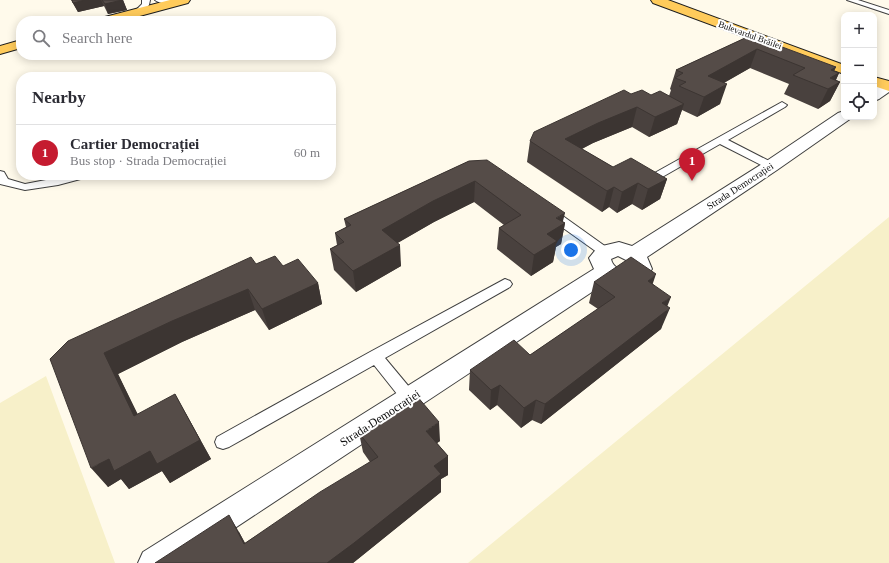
<!DOCTYPE html>
<html lang="en">
<head>
<meta charset="utf-8">
<style>
  body { margin:0; font-family:Georgia,serif; background:#f7f7f7; color:#2b2b33 }
  .controls { position:absolute; right:12px; top:12px; display:grid; overflow:hidden; border-radius:8px; box-shadow:0 2px 10px #0003 }
  .controls button { width:36px; height:36px; display:grid; place-items:center; padding:0; border:0; border-bottom:1px solid #e1e1e2; background:#fff; color:#2b2b33; font:20px sans-serif }
  .you { position:absolute; left:571px; top:250px; width:14px; height:14px; margin:-10px; border:3px solid #fff; border-radius:50%; background:#1a73e8; box-shadow:0 0 0 6px #1a73e833 }
  .badge { display:grid; place-items:center; width:26px; height:26px; border-radius:50%; background:#c51b30; color:#fff; font-size:13px; font-weight:700 }
  .pin { position:absolute; translate:-50% -33px; filter:drop-shadow(0 1px 2px #0008) }
  .pin::after { content:''; position:absolute; top:21px; width:14px; height:12px; background:inherit; clip-path:polygon(0 0,100% 0,50% 100%) }
  .list { margin:0; padding:0; list-style:none }
  h2 { display:flex; justify-content:space-between; align-items:center; height:52px; margin:0; padding:0 16px; font-size:17px }
  h2 small { font-size:13px; font-weight:400; color:#7c7c81 }
  .list li { display:grid; grid-template-columns:26px 1fr auto; gap:12px; align-items:center; box-sizing:border-box; height:56px; padding:0 16px; border-top:1px solid #e1e1e2 }
  .list b { display:block; font-size:15px; white-space:nowrap }
  .list p { margin:0; font-size:13px; white-space:nowrap; color:#7c7c81 }
  .list em { font-size:13px; font-style:normal; color:#7c7c81 }
  .icon { flex:none; width:22px; height:22px; fill:none; stroke:currentColor; stroke-width:2; stroke-linecap:round; stroke-linejoin:round }
  .map { position:relative; flex:none; width:889px; height:563px; overflow:hidden }
  .search { position:absolute; background:#fff; box-shadow:0 2px 10px #0003; left:16px; top:16px; width:320px; height:44px; display:flex; align-items:center; gap:10px; box-sizing:border-box; padding:0 14px; border-radius:16px; color:#7c7c81; font-size:15px }
  .panel { position:absolute; background:#fff; box-shadow:0 2px 10px #0003; left:16px; top:72px; width:320px; height:108px; border-radius:16px }
  .map>svg:first-child { display:block }
  .farmland { fill:#f7f0c9 }
  .lines { fill:none; stroke-linecap:round; stroke-linejoin:round }
  .lane-casing { stroke:#3f3f3f; stroke-width:2 }
  .street-casing { stroke:#3f3f3f; stroke-width:2 }
  .primary-casing { stroke:#1d1d1d; stroke-width:2 }
  .lane { fill:#fff; fill-rule:evenodd }
  .street { fill:#fff; fill-rule:evenodd }
  .primary { fill:#ffcb5b; fill-rule:evenodd }
  .wall { fill:#49413e }
  .shaded-wall { fill:#3c3532 }
  .building { fill:#554c48; stroke:#3c3532 }
  .labels { text-anchor:middle; dominant-baseline:central; stroke-width:4; stroke-linejoin:round; paint-order:stroke }
  .far-street-label { font-size:9px; fill:#0c0c0c; stroke:#fff }
  .street-label { font-size:10px; fill:#0c0c0c; stroke:#fff }
  .near-street-label { font-size:12px; fill:#0c0c0c; stroke:#fff }
</style>
</head>
<body>
<div class="map">
<svg width="889" height="563" viewBox="0 0 889 563">
  <rect width="100%" height="100%" fill="#fffaeb"/>
  <path class="farmland" d="M889,217V563H468L866,236Z
    M46,376L115,563H0V403Z"/>
  <g class="lines">
    <g class="lane-casing">
      <path id="lane" d="M142,0H150L149,5L140,15H134L133,13L142,4Z
        M155,0H178L181,2C176,6 160,4 155,0Z
        M847,0H858L889,10V14Z
        M782,102L787,105L785,107L728,140L775,164L776,166L775,168H767L720,144L650,184H642L641,182L642,180Z
        M0,171L4,172L8,179L25,184L72,175H89L88,177L58,185L25,190L0,184Z
        M549,208L553,209L609,249L611,252L609,255L605,256L601,255L545,215L543,212L545,209Z
        M505,279L510,281L512,284L510,287L385,358L415,394L418,399L415,404L410,406L405,404L374,365L229,447L223,449L217,447L215,442L217,437L370,352Z"/>
    </g>
    <g class="street-casing">
      <path id="street" d="M889,82V92L879,99L874,101V89L883,83Z
        M844,111V117H851L850,119L777,170L647,257L652,269C642,285 624,287 607,282L182,563H138L143,552L594,269L589,258L598,247L619,242L632,246L765,162L838,113ZM618,256L626,260L630,267C622,272 613,268 611,259Z"/>
    </g>
    <g class="primary-casing">
      <path id="primary" d="M170,0H190L188,3L121,21H100L101,18Z
        M651,0H668L844,65V74L653,3Z
        M21,40V48L0,54V46Z
        M874,77L889,81V91L874,86Z"/>
    </g>
    <use href="#lane" class="lane"/>
    <use href="#street" class="street"/>
    <use href="#primary" class="primary"/>
  </g>
  <path class="wall" d="M71,0H123L127,10L108,14L104,6L78,12Z
    M745,38L836,67L834,71L839,73L836,80L840,82L830,101L818,109L784,94L789,84L750,68L724,83L720,104L697,117L682,110L677,124L649,137L632,127L593,143L582,149L613,167L667,179L660,199L642,210L632,204L617,213L609,207L602,212L527,162L530,141L631,94L669,96L671,90L670,89L676,70Z
    M469,161L565,223L561,244L556,247L553,262L531,276L497,249L499,228L504,225L474,202L434,222L397,243L401,266L356,292L334,270L330,249L337,245L335,233L346,227L344,219Z
    M256,264L318,283L322,304L269,330L255,310L182,342L118,374L137,414H186L211,459L170,483L162,471L129,489L121,479L108,487L50,359Z
    M594,282L653,284L667,306L661,329L541,424L532,420L521,428L497,405L490,410L469,390L470,370L530,355L598,309L589,303Z
    M359,433L440,441L437,443L448,456V475L441,479V492L353,563H155L239,532L245,543L370,462L363,452Z"/>
  <path class="shaded-wall" d="M85,0H101L104,6L78,12L73,3Z
    M123,0L127,10L108,14L105,4Z
    M757,49L750,68L702,95L708,76Z
    M836,67L830,78L839,73L833,86L840,82L830,101L818,109L828,89L831,70Z
    M727,84L720,104L697,117L704,97Z
    M684,104L677,124L649,137L655,117Z
    M637,107L632,127L593,143L561,159L565,139L598,123Z
    M667,179L660,199L642,210L648,189Z
    M475,181L474,202L434,222L384,251L382,230L433,201Z
    M638,183L632,204L617,213L622,192Z
    M614,187L609,207L602,212L607,191Z
    M565,213L562,225L565,223L561,244L556,247L553,262L531,276L534,255L556,218Z
    M400,245L401,266L356,292L353,271Z
    M656,274L649,295L648,281Z
    M318,283L322,304L269,330L262,309Z
    M248,289L255,310L182,342L118,374L148,435L134,416L104,353L172,321Z
    M671,297L665,312L670,308L661,329L541,424L545,404L662,303Z
    M500,385L497,405L490,410L491,390Z
    M175,394L211,459L170,483L162,471L129,489L121,479L108,487L91,468L109,459L150,451Z
    M536,400L532,420L521,428L524,408Z
    M439,422L440,441L427,450L426,431Z
    M448,456V475L441,479V492L353,563H327L434,466Z
    M229,515L239,532L254,560L244,544Z"/>
  <path class="building" d="M72,0H85L73,3Z
    M102,0H122L105,4Z
    M745,38H758L836,67L831,70L839,73L830,78L840,82L828,89L793,75L805,68L757,49L708,76L727,84L704,97L679,86L686,82L675,78L683,73L676,70Z
    M624,90L631,94L642,90L651,95L660,91L684,104L655,117L637,107L598,123L565,139L613,167L631,158L667,179L648,189L638,183L622,192L614,187L607,191L530,141L534,132Z
    M487,160L565,213L556,218L565,223L547,234L557,241L534,255L499,228L521,215L475,181L433,201L382,230L400,245L353,271L330,249L344,242L335,233L351,225L344,219L469,161Z
    M275,256L283,266L298,259L318,283L262,309L248,289L172,321L104,353L134,416L175,394L200,440L157,464L150,451L114,471L109,459L91,468L50,359L68,341L251,257L256,264Z
    M631,257L656,274L648,281L671,297L662,303L670,308L545,404L536,400L524,408L500,385L491,390L470,370L514,340L530,355L615,297L594,282Z
    M416,395L439,422L426,431L448,456L434,466L441,474L354,543L327,563H155L229,515L244,544L320,492L378,457L359,433Z"/>
  <g class="labels">
    <g class="far-street-label">
      <text transform="translate(750 35) rotate(20)">Bulevardul Brăilei</text>
    </g>
    <g class="street-label">
      <text transform="translate(740 186) rotate(-33)">Strada Democrației</text>
    </g>
    <g class="near-street-label">
      <text transform="translate(380 418) rotate(-33)">Strada Democrației</text>
    </g>
  </g>
</svg>
<div class="controls">
<button>+</button>
<button>−</button>
<button><svg class="icon" aria-label="locate" viewBox="0 0 24 24"><circle cx="12" cy="12" r="6"/><path d="M12 2v4M12 18v4M2 12h4M18 12h4"/></svg></button>
</div>
<div class="you"></div>
<div class="pin badge" style="left:692px;top:181px">1</div>
<div class="search"><svg class="icon" aria-label="search" viewBox="0 0 24 24"><circle cx="10" cy="10" r="6"/><path d="M15 15l6 6"/></svg>Search here</div>
<section class="panel">
<h2>Nearby<small></small></h2>
<ul class="list">
<li><span class="badge">1</span><div><b>Cartier Democrației</b><p>Bus stop · Strada Democrației</p></div><em>60 m</em></li>
</ul>
</section>
</div>
</body>
</html>
